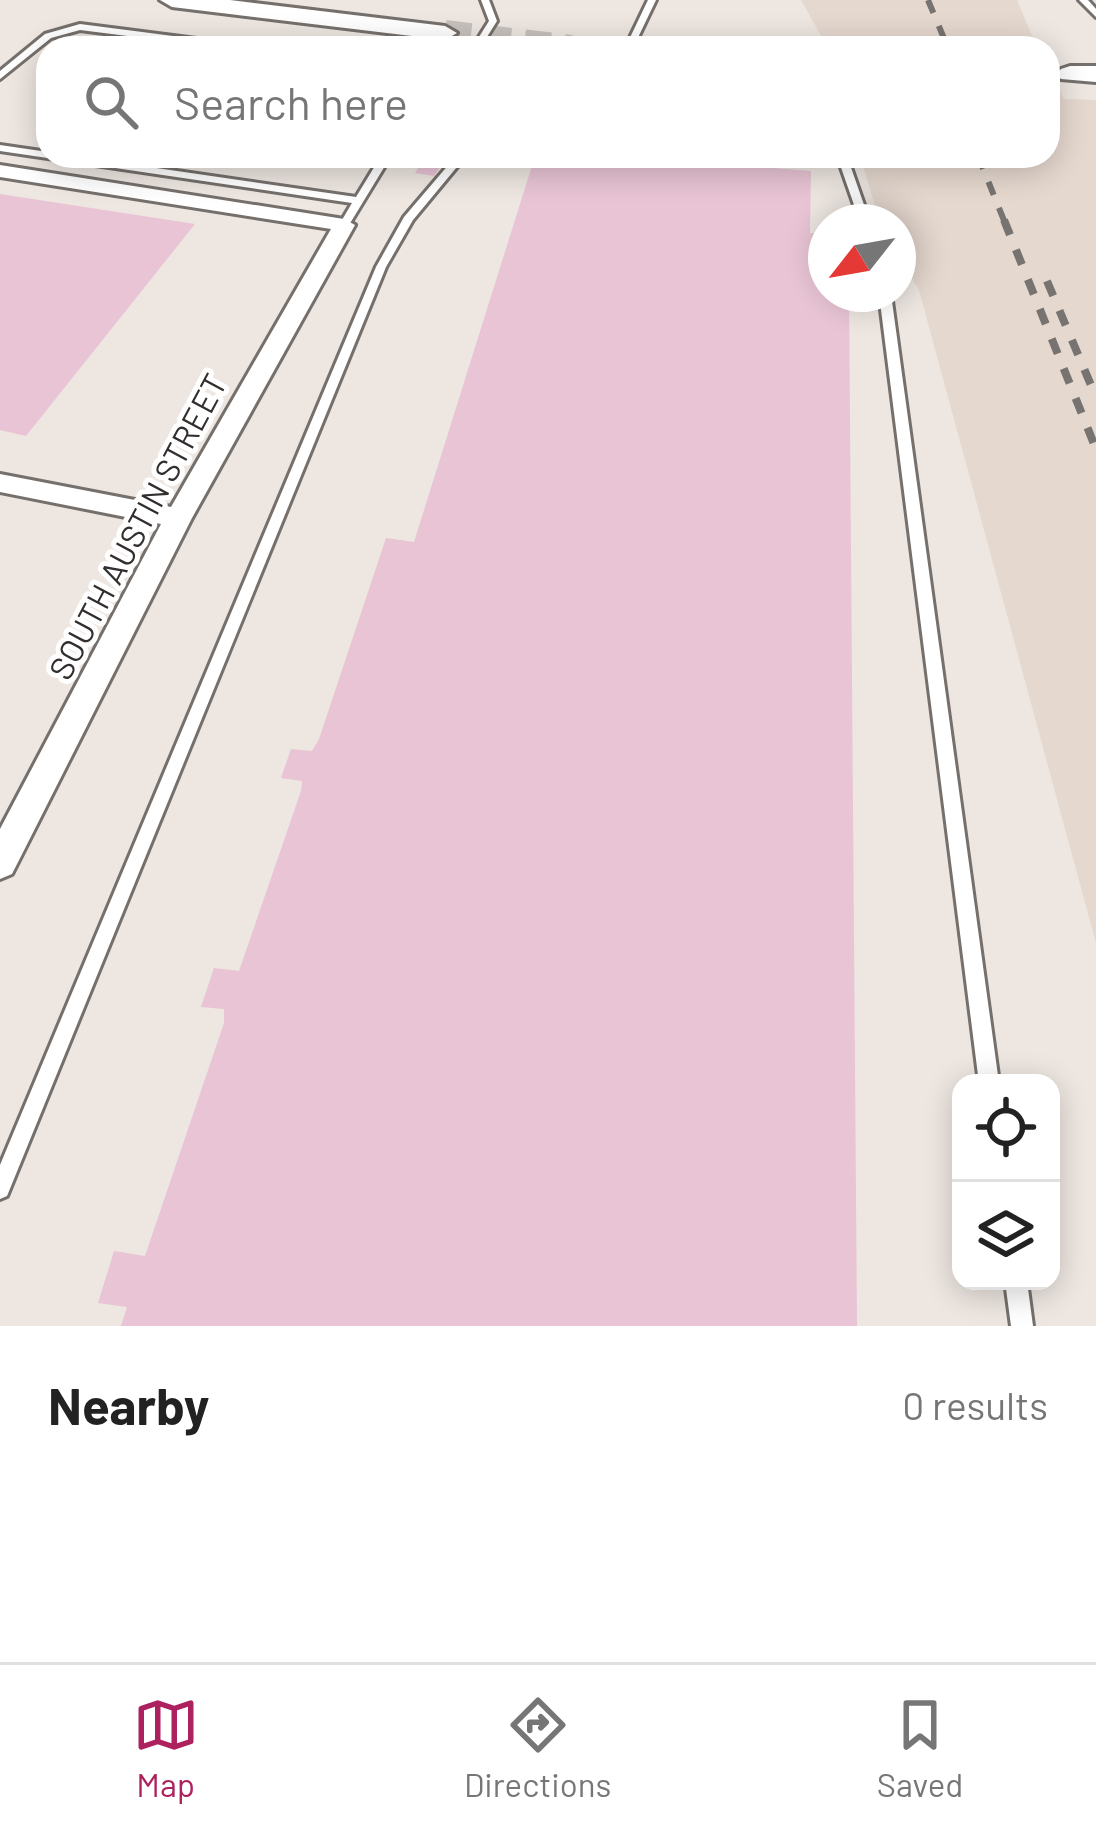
<!DOCTYPE html>
<html lang="en">
<head>
<meta charset="utf-8">
<style>
  body { margin:0; font-family:Barlow,sans-serif; background:#f6f6f6; color:#222 }
  .controls { position:absolute; right:36px; bottom:36px; display:grid; overflow:hidden; border-radius:24px; box-shadow:0 6px 30px #0003 }
  .controls button { width:108px; height:108px; display:grid; place-items:center; padding:0; border:0; border-bottom:3px solid #e0e0e0; background:#fff; color:#222; font:60px sans-serif }
  .compass { position:absolute; left:808px; top:204px; width:108px; height:108px; border-radius:50%; background:#fff; box-shadow:0 6px 30px #0003; rotate:239deg }
  .list { margin:0; padding:0; list-style:none }
  h2 { display:flex; justify-content:space-between; align-items:center; height:156px; margin:0; padding:0 48px; font-size:51px }
  h2 small { font-size:39px; font-weight:400; color:#767676 }
  .icon { flex:none; width:66px; height:66px; fill:none; stroke:currentColor; stroke-width:2; stroke-linecap:round; stroke-linejoin:round }
  .map { position:relative; flex:none; width:1096px; height:1326px; overflow:hidden }
  .search { position:absolute; background:#fff; box-shadow:0 6px 30px #0003; left:36px; right:36px; top:36px; height:132px; display:flex; align-items:center; gap:30px; box-sizing:border-box; padding:0 42px; border-radius:36px; color:#767676; font-size:45px }
  .sheet { height:336px; background:#fff }
  nav { display:flex; justify-content:space-around; align-items:center; box-sizing:border-box; height:168px; border-top:3px solid #e0e0e0; background:#fff; font-size:33px; color:#767676 }
  nav a { display:grid; justify-items:center; gap:6px }
  nav .on { color:#ad215e }
  .map>svg:first-child { display:block }
  .built { fill:#e5d8cf }
  .building { fill:#e8c4d4 }
  .lines { fill:none; stroke-linecap:round; stroke-linejoin:round }
  .secondary-tunnel { stroke:#c7c1bd; stroke-width:26; stroke-dasharray:26 14; stroke-linecap:butt }
  .lane-casing { stroke:#76706c; stroke-width:6 }
  .street-casing { stroke:#76706c; stroke-width:6 }
  .secondary-casing { stroke:#76706c; stroke-width:6 }
  .lane { fill:#fff; fill-rule:evenodd }
  .street { fill:#fff; fill-rule:evenodd }
  .secondary { fill:#fff; fill-rule:evenodd }
  .rail-far1 { stroke:#777370; stroke-width:6; stroke-dasharray:14 14; stroke-linecap:butt }
  .rail { stroke:#777370; stroke-width:8; stroke-dasharray:16 16; stroke-linecap:butt }
  .labels { text-anchor:middle; dominant-baseline:central; stroke-width:10; stroke-linejoin:round; paint-order:stroke }
  .street-label { font-size:33px; fill:#312e2d; stroke:#fff }
</style>
</head>
<body>
<div class="map">
<svg width="1096" height="1326" viewBox="0 0 1096 1326">
  <rect width="100%" height="100%" fill="#ede6e1"/>
  <path class="built" d="M801,0H1017L1037,48H828Z
    M1048,69L1064,99L1096,100V943L919,290L898,256V222H880L860,156H1048Z"/>
  <path class="building" d="M426,156H447L434,176L415,173Z
    M535,156H621L811,171L810,233L826,234V294H849L857,1326H121L127,1307L98,1303L114,1251L145,1256L224,1023V1009L201,1007L214,968L239,971L301,791L302,781L281,778L291,749L312,751L319,739L386,538L414,542Z
    M0,194L195,224L26,436L0,430Z"/>
  <g class="lines">
    <path class="secondary-tunnel" d="M445,33L571,48"/>
    <g class="lane-casing">
      <path id="lane" d="M481,0H489L497,21L480,48H472L489,21Z
        M648,0H656L633,48H625Z
        M1079,0H1088L1096,9V17Z
        M80,24L243,45L247,48H223L80,30L51,38L0,79V71L45,34Z
        M0,145L48,152V156H74L356,197L381,156H391L349,225L344,228L339,225L352,203L0,151Z
        M456,156H466L413,220L386,267L7,1196L0,1199V1165L376,267L404,217Z
        M837,156H847L870,222H860Z
        M879,294H891L999,1083H979Z
        M1005,1281H1027L1033,1326H1011Z"/>
    </g>
    <g class="street-casing">
      <path id="street" d="M0,165L344,219L355,225L192,518L12,874L0,879V829L161,524L0,492V474L171,507L331,229L0,177Z"/>
    </g>
    <g class="secondary-casing">
      <path id="secondary" d="M160,0H230L445,26L457,33L445,40L172,7Z
        M1070,66H1096V82L1061,79L1057,74L1061,69Z"/>
    </g>
    <use href="#lane" class="lane"/>
    <use href="#street" class="street"/>
    <use href="#secondary" class="secondary"/>
    <path class="rail-far1" d="M928,0L948,48
      M978,156L1005,223"/>
    <path class="rail" d="M1004,220L1096,449
      M1047,281L1096,397"/>
  </g>
  <g class="labels">
    <g class="street-label">
      <text transform="translate(137 526) rotate(-62)">SOUTH AUSTIN STREET</text>
    </g>
  </g>
</svg>
<div class="controls">
<button><svg class="icon" aria-label="locate" viewBox="0 0 24 24"><circle cx="12" cy="12" r="6"/><path d="M12 2v4M12 18v4M2 12h4M18 12h4"/></svg></button>
<button><svg class="icon" aria-label="layers" viewBox="0 0 24 24"><path d="M12 4l9 5-9 5-9-5zM3 14l9 5 9-5"/></svg></button>
</div>
<svg class="compass" viewBox="-18 -18 36 36"><path d="M0-13l5 13h-10z" fill="#e53935"/><path d="M0 13l5-13h-10z" fill="#767676"/></svg>
<div class="search"><svg class="icon" aria-label="search" viewBox="0 0 24 24"><circle cx="10" cy="10" r="6"/><path d="M15 15l6 6"/></svg>Search here</div>
</div>
<section class="sheet">
<h2>Nearby<small>0 results</small></h2>
<ul class="list">
</ul>
</section>
<nav>
<a class="on"><svg class="icon" aria-label="map" viewBox="0 0 24 24"><path d="M3 6l6-2 6 2 6-2v14l-6 2-6-2-6 2zM9 4v14M15 6v14"/></svg>Map</a>
<a><svg class="icon" aria-label="directions" viewBox="0 0 24 24"><path d="M12 3l9 9-9 9-9-9zM9 14v-3h6M13 9l2 2-2 2"/></svg>Directions</a>
<a><svg class="icon" aria-label="saved" viewBox="0 0 24 24"><path d="M7 4h10v16l-5-4-5 4z"/></svg>Saved</a>
</nav>
</body>
</html>
